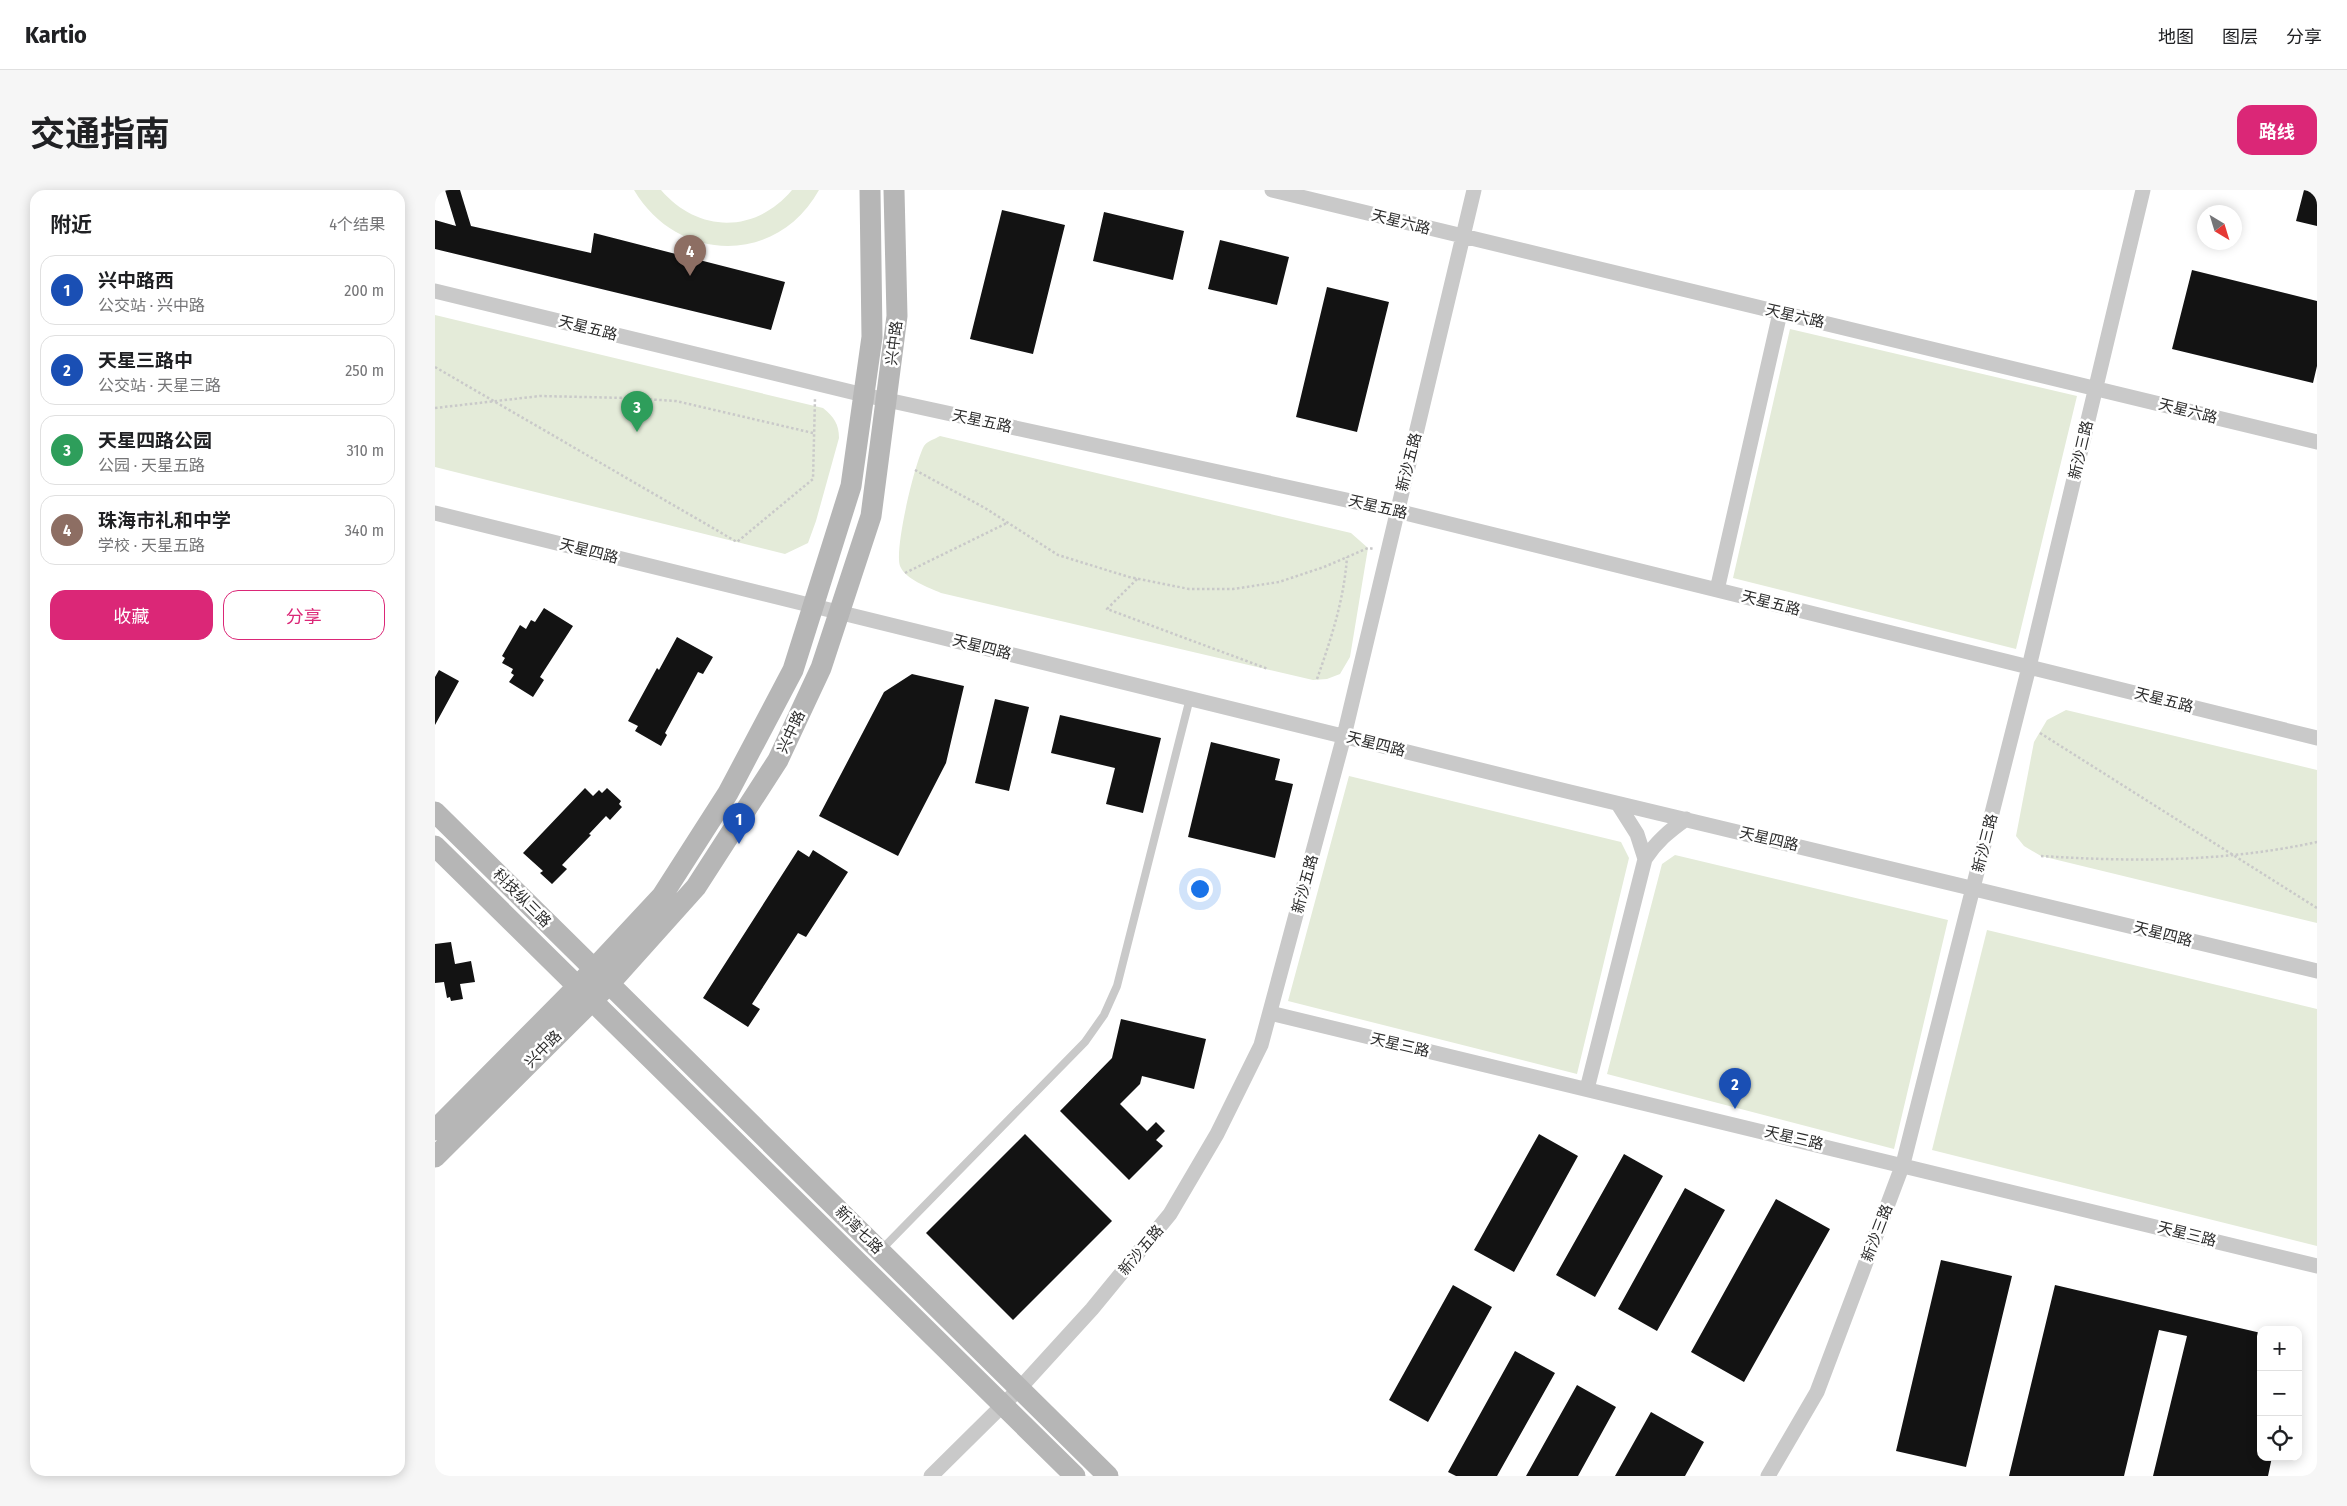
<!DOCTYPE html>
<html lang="zh">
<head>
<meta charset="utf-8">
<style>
  body { margin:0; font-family:"Fira Sans Condensed","Noto Sans SC",sans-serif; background:#f6f6f6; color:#202124 }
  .controls { position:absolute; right:15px; bottom:15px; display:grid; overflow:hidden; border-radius:10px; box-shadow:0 2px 12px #0003 }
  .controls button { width:45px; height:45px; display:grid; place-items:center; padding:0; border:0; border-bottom:1px solid #e0e0e0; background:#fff; color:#202124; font:25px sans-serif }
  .compass { position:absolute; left:1762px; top:15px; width:45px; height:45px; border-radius:50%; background:#fff; box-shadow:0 2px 12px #0003; rotate:142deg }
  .you { position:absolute; left:764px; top:698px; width:18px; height:18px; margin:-12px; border:4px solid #fff; border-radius:50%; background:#1a73e8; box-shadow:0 0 0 8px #1a73e833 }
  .badge { display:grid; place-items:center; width:32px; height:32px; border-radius:50%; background:#db2777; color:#fff; font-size:16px; font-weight:700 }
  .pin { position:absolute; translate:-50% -41px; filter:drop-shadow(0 1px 2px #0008) }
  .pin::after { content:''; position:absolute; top:26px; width:18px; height:15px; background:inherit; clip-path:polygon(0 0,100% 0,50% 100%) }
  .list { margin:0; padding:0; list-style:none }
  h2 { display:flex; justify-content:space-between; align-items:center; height:65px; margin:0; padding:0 20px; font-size:21px }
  h2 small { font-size:16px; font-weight:400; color:#757577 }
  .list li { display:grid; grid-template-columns:32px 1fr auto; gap:15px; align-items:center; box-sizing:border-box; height:70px; margin:0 10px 10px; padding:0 10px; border:1px solid #e0e0e0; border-radius:15px }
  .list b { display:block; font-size:19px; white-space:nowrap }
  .list p { margin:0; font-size:16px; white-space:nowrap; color:#757577 }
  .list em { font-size:16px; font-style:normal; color:#757577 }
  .actions { display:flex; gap:10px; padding:15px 20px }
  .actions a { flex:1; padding:11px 0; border:1px solid #db2777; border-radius:15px; text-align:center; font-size:18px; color:#db2777 }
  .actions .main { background:#db2777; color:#fff }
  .icon { flex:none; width:28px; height:28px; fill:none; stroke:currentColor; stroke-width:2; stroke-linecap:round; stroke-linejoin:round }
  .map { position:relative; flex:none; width:1882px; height:1286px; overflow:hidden; border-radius:15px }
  header { display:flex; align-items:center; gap:30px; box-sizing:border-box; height:70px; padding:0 25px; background:#fff; border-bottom:1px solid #e0e0e0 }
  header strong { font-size:24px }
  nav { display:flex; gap:28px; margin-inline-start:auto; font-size:18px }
  .intro { display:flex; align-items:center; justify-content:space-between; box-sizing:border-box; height:120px; padding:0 30px }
  h1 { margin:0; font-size:35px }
  .button { padding:12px 22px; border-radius:15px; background:#db2777; color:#fff; font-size:18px; font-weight:700 }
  main { display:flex; gap:30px; padding:0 30px }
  aside { flex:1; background:#fff; border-radius:15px; box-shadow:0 2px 12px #0003 }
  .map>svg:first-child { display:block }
  .green { fill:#e4ebd9 }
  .building { fill:#131313 }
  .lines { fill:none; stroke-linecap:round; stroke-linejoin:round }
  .path { stroke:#c9c9c9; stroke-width:2.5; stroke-dasharray:2.5 2.5; stroke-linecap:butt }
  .lane { stroke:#c9c9c9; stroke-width:8 }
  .street { stroke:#c9c9c9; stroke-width:15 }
  .secondary { stroke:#b6b6b6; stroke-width:21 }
  .labels { text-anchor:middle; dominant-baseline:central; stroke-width:5; stroke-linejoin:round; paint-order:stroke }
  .street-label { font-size:15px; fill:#2c2c2c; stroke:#fff }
</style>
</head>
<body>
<header>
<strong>Kartio</strong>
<nav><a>地图</a><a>图层</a><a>分享</a></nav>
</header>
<div class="intro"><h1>交通指南</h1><a class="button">路线</a></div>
<main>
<aside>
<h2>附近<small>4个结果</small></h2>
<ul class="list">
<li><span class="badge" style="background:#1a4fb4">1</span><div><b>兴中路西</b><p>公交站 · 兴中路</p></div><em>200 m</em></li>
<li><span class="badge" style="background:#1a4fb4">2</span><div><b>天星三路中</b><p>公交站 · 天星三路</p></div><em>250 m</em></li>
<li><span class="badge" style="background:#2e9e5b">3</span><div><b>天星四路公园</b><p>公园 · 天星五路</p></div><em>310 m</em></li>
<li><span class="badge" style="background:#8d6e63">4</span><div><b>珠海市礼和中学</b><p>学校 · 天星五路</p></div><em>340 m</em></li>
</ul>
<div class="actions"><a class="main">收藏</a><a>分享</a></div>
</aside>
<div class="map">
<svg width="1882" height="1286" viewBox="0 0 1882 1286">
  <rect width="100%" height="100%" fill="#fff"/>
  <path class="green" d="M199,0H226C263,43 320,44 357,0H384C342,76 242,73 199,0Z
    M0,125L388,218C399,227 404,234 404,248L381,331L373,353L350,364L0,277Z
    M1355,139L1642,206L1581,459L1298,388Z
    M505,246L916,343L933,358L915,467L905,484L892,489L878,490L506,403C493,397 471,390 465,376C459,359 480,272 489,256C492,251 500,249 505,246Z
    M1631,520L1882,580V733L1606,666L1589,656L1581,646L1599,552L1612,530Z
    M914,586L1186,652L1194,668L1142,884L853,811Z
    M1240,665L1513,730L1459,959L1172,884L1227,674Z
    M1552,740L1882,819V1056L1497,960Z"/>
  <path class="building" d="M10,0H25L36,36L156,63L159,43L350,92L336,140L0,59V30L21,36Z
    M1869,0H1882V36L1861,31Z
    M567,20L630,35L598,164L535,149Z
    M669,22L749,41L738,90L658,71Z
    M785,50L854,67L842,115L773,99Z
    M1757,80L1882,111V176L1878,193L1737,159Z
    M892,97L954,112L922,242L861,227Z
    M109,418L138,436L105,487L109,490L98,507L74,492L79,485L76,483L78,479L67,473L70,468L67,466L85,435L91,439L96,430L100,432Z
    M242,447L278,467L268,484L263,482L230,543L232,545L226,556L200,541L203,536L193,531L222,478L224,480Z
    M4,480L24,491L0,535V487Z
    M477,484L529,496L511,573L463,666L384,626L449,502Z
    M560,509L594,517L574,601L540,593Z
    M625,525L726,548L708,623L671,614L680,578L616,563Z
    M776,552L845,569L840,590L858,594L840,668L753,647Z
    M150,598L158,606L164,600L167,603L172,598L186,611L184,614L187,617L175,630L171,626L154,644L156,645L127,675L132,679L117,694L105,683L108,681L88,663Z
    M363,660L374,667L378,660L413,682L371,747L363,743L317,814L325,819L313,837L268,808Z
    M16,752L20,774L36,771L40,792L25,794L28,809L16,811L15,807L12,808L9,792L0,793V754Z
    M686,829L771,849L759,899L707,886L705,894L685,914L712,941L721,932L730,941L721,950L728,956L694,990L625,921L677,868Z
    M590,944L677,1031L578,1130L491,1043Z
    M1104,944L1143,966L1079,1082L1039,1060Z
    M1189,964L1228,986L1160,1107L1121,1085Z
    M1250,998L1290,1020L1222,1141L1183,1119Z
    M1341,1009L1395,1039L1309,1192L1256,1162Z
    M1506,1070L1577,1086L1531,1277L1461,1261Z
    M1018,1095L1057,1117L993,1232L954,1210Z
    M1620,1095L1826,1143V1267H1837L1833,1286H1718L1752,1146L1724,1140L1689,1286H1574Z
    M1080,1161L1120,1183L1062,1286H1021L1013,1282Z
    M1142,1195L1181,1217L1143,1286H1091Z
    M1216,1222L1269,1252L1250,1286H1180Z"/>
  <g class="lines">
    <path class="path" d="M0,177L302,352L378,289L380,208
      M0,218L105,206L193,208L241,211L378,243
      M480,280L550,318L623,365L694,387L754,399H798L844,392L889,377L933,358L939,359
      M470,383L572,333
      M702,389L672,419L833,479
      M882,489C896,449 909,410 912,367
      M1605,543L1882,718
      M1606,666C1699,672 1790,672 1882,652"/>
    <path class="lane" d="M446,1060L650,852L669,825L682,796L755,508"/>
    <path class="street" d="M837,0L1882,252
      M0,101L429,205L962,321L1882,548
      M0,323L1131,601L1882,781
      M1282,400L1345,123
      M1183,614L1202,644L1210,669C1221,652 1234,641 1251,629
      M835,823L1882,1076
      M1152,899L1210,669
      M496,1286L584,1199L657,1119L735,1024L782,944L826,855L909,546L1039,0
      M1333,1286L1382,1202L1468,974L1594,477L1708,0"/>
    <path class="secondary" d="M0,622L673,1286
      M0,656L640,1286
      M0,940L143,796L227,706L293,603L358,480L416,296L437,147L435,0
      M0,967L174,794L261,697L343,570L386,478L436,326L462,126L459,0"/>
  </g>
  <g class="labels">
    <g class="street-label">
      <text transform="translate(966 32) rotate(14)">天星六路</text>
      <text transform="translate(1360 126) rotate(13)">天星六路</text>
      <text transform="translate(153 138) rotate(14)">天星五路</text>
      <text transform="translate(459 153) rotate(-83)">兴中路</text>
      <text transform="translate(1753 221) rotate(14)">天星六路</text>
      <text transform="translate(547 231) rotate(12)">天星五路</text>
      <text transform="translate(1646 260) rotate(-77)">新沙三路</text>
      <text transform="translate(974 272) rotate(-76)">新沙五路</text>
      <text transform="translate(943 317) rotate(13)">天星五路</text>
      <text transform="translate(154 361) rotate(14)">天星四路</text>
      <text transform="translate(1336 413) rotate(14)">天星五路</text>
      <text transform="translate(547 457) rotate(14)">天星四路</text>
      <text transform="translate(1729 510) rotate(14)">天星五路</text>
      <text transform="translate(356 542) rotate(-65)">兴中路</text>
      <text transform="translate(941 554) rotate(14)">天星四路</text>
      <text transform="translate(1334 649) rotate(13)">天星四路</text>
      <text transform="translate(1550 653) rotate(-76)">新沙三路</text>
      <text transform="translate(870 694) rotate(-75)">新沙五路</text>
      <text transform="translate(87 708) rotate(45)">科技纵三路</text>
      <text transform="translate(1728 744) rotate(14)">天星四路</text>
      <text transform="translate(965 855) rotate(13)">天星三路</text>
      <text transform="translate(108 859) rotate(-45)">兴中路</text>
      <text transform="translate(1359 948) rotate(13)">天星三路</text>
      <text transform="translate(424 1040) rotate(45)">新湾七路</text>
      <text transform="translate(1442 1043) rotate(-69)">新沙三路</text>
      <text transform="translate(1752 1044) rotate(14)">天星三路</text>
      <text transform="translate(706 1060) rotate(-50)">新沙五路</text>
    </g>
  </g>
</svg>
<div class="controls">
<button>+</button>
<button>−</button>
<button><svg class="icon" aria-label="locate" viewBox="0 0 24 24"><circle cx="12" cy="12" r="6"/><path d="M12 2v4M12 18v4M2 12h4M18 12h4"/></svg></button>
</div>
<svg class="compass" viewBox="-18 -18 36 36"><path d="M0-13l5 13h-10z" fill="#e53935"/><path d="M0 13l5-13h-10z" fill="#757577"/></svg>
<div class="you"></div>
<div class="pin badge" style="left:304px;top:654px;background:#1a4fb4">1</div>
<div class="pin badge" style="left:1300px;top:919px;background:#1a4fb4">2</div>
<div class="pin badge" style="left:202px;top:242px;background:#2e9e5b">3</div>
<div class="pin badge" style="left:255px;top:86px;background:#8d6e63">4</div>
</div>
</main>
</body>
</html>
